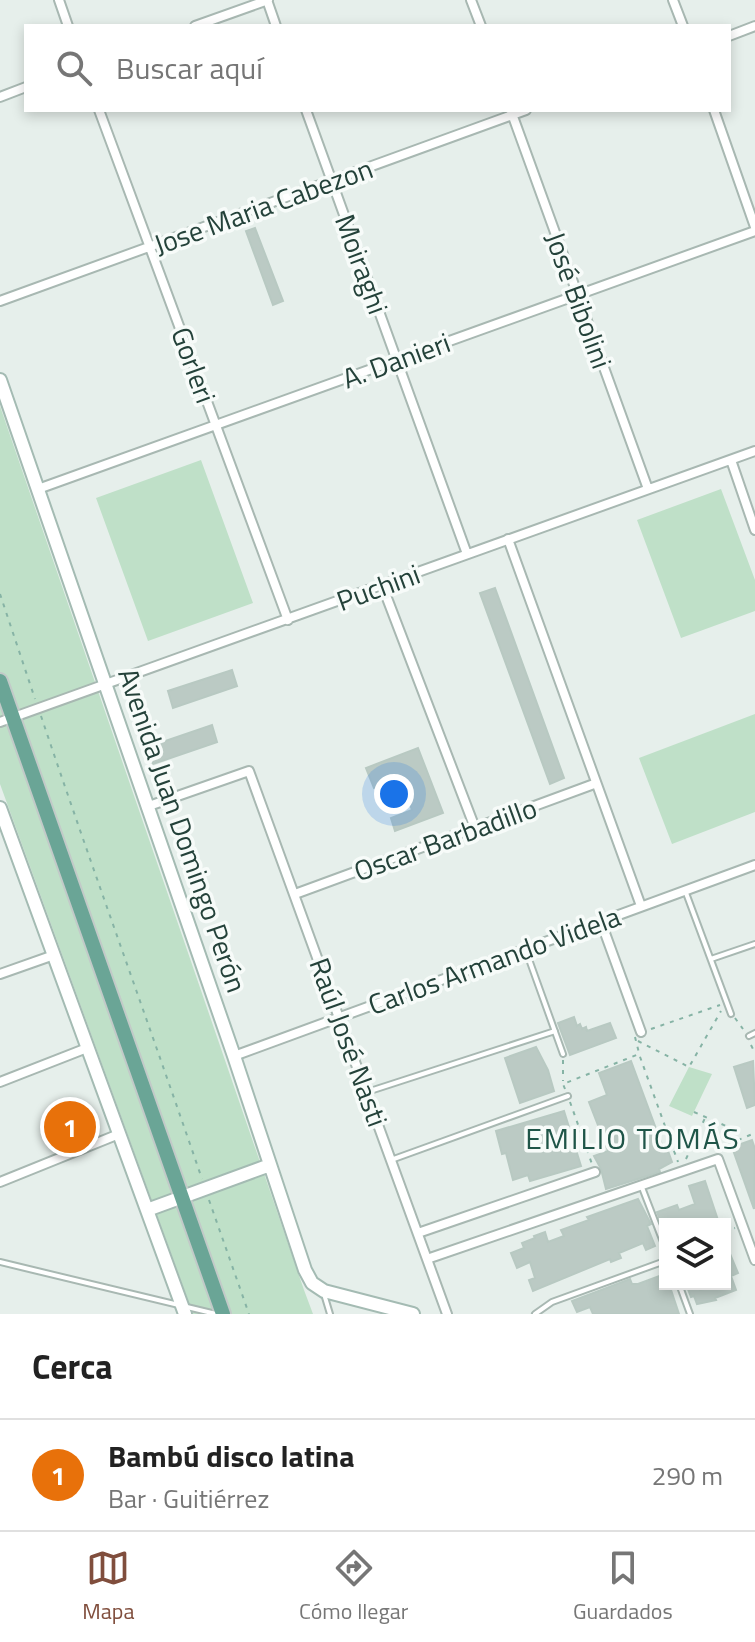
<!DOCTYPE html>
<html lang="es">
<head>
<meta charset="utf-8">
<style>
  body { margin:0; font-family:"Titillium Web",sans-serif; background:#f2f2f2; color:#222 }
  .controls { position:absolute; right:24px; bottom:24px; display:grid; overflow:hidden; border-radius:0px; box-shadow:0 4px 12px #0003 }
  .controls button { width:72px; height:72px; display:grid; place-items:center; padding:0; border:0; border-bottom:2px solid #e0e0e0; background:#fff; color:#222; font:40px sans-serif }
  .you { position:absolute; left:394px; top:794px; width:28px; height:28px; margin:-20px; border:6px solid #fff; border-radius:50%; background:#1a73e8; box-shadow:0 0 0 12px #1a73e833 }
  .badge { display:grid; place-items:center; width:52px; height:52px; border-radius:50%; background:#804e3d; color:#fff; font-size:26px; font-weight:700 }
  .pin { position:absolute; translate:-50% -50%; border:4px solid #fff; box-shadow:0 2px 8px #0006 }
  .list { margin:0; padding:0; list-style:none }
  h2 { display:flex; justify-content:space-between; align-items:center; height:104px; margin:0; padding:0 32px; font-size:34px }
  h2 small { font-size:26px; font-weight:400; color:#767676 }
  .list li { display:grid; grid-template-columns:52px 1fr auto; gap:24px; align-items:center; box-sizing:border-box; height:112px; padding:0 32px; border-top:2px solid #e0e0e0 }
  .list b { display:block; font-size:30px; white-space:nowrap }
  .list p { margin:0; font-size:26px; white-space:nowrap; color:#767676 }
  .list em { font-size:26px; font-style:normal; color:#767676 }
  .icon { flex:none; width:44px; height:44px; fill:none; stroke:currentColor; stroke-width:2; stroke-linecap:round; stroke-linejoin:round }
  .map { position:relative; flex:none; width:755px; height:1314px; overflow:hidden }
  .search { position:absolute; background:#fff; box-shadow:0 4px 12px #0003; left:24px; right:24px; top:24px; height:88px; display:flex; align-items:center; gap:20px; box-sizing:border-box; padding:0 28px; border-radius:0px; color:#767676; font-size:30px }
  .sheet { height:216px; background:#fff }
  nav { display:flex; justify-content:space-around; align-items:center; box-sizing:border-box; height:112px; border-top:2px solid #e0e0e0; background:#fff; font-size:22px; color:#767676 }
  nav a { display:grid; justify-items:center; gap:4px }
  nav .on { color:#804e3d }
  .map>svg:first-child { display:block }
  .green { fill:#bfe0c8 }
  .building { fill:#bbcac4; stroke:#b8c9c2; stroke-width:2 }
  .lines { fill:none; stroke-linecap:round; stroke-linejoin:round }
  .service-casing { stroke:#a8b8b2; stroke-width:8 }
  .minor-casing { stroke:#a8b8b2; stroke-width:12 }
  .secondary-casing { stroke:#a4bbb3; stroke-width:16 }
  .primary-casing { stroke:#c2cac8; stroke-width:18 }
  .path { stroke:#86b3a5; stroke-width:2; stroke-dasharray:4 6; stroke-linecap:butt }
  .service { stroke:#fff; stroke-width:4 }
  .minor { stroke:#fff; stroke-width:8 }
  .secondary { stroke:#fff; stroke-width:12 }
  .primary { stroke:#6aa596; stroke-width:14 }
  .labels { text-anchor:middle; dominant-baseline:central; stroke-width:7; stroke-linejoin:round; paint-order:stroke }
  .street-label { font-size:28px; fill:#24423a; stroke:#f7fbf9 }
  .neighbourhood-label { font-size:30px; letter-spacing:2px; fill:#1f5548; stroke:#f7fbf9 }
</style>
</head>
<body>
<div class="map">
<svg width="755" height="1314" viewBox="0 0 755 1314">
  <rect width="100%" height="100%" fill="#e6efeb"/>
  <path class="green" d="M0,406L304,1290L313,1314H193L0,784Z
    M201,460L253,603L148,641L96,498Z
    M721,489L755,580V611L681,638L637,520Z
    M755,714V812L672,844L639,758Z
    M689,1067L712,1074L692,1116L669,1106Z"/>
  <path class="building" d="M255,228L283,301L273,305L246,231Z
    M495,588L564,778L550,784L480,593Z
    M232,670L237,686L173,708L168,691Z
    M212,725L217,742L153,764L148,747Z
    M418,748L443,813L395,831L391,818L412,810L400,778L374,788L366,768Z
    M574,1017L577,1026L580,1024L582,1029L586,1027L587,1031L610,1023L616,1038L570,1055L558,1023Z
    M536,1047L548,1070L554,1091L520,1103L505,1058Z
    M631,1061L665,1153L668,1151L672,1162L659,1169L660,1172L606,1189L601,1169L594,1156L608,1151L589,1102L607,1095L599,1073Z
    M753,1061L755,1105L747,1108L734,1067Z
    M564,1111L581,1166L530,1181L528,1175L513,1180L506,1153L502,1154L496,1131Z
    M752,1140L755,1149L754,1209L732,1147Z
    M705,1181L718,1220L705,1224H664L662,1220H660L657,1212L677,1205L679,1210L695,1204L689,1186Z
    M638,1199L651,1224L647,1226L655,1246L646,1250L643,1243L619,1253L621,1258L611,1262L610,1259L533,1291L529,1280L535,1278L530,1262L517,1268L511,1253L524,1248L522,1243L535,1238L534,1236L545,1232L548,1242L564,1236L561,1230L589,1220L587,1217Z
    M725,1242L738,1273L731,1276L736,1290L715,1298L716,1300L697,1304L694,1296L691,1297L686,1284H698L700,1290L725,1284Z
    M665,1274V1284H669L679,1314H593L590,1307L577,1312L572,1301L630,1279L632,1284H638Z"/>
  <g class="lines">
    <g class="service-casing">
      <path id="service" d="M686,893L731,1014
        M526,951L563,1054
        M711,959L755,944
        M749,1036L755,1033
        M367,1092L555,1031
        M391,1160L568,1096
        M641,1185L665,1247
        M0,1262L216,1314
        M679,1284L690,1314
        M324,1294L330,1314
        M535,1314L552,1302L665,1261"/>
    </g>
    <g class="minor-casing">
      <path id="minor" d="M59,0L68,26
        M267,0L276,26
        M471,0L481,26
        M673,0L683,26
        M195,26L268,0
        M729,36L755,26
        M0,97L26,87
        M99,110L288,620
        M306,110L467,554
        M714,110L755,227
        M511,111L648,489
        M0,301L526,110
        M731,460L755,530
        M38,489L755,231
        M508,539L641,906
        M382,585L475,828
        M0,722L755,451
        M146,807L249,771L447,1314
        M295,894L594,784
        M601,922L641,1032
        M0,974L54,955
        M234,1056L755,865
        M0,1082L87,1048
        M0,1182L119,1134
        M418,1233L595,1172
        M427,1259L718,1159L755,1260"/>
    </g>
    <g class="secondary-casing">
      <path id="secondary" d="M0,380L234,1056L305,1270L312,1283L324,1291L413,1314
        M0,808L185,1314
        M147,1210L270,1165"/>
    </g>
    <g class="primary-casing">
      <path id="primary" d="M0,681L223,1314"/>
    </g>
    <path class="path" d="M0,594L35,699
      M41,716C93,871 149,1024 202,1179
      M735,1018L743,1029
      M651,1029L720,1005
      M635,1037L639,1053
      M638,1041L689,1067L721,1011
      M751,1045L755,1053
      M563,1060V1081
      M565,1089L563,1084L639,1054L678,1162
      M570,1102L592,1164
      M694,1112L733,1129L726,1145
      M722,1151L726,1145L755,1133
      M686,1159L705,1118
      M209,1200L249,1314
      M725,1232L735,1228"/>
    <use href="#service" class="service"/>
    <use href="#minor" class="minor"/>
    <use href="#secondary" class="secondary"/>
    <use href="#primary" class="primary"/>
  </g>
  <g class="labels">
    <g class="street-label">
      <text transform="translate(263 206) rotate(-20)">Jose Maria Cabezon</text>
      <text transform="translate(362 264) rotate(70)">Moiraghi</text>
      <text transform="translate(579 300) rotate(70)">José Bibolini</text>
      <text transform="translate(396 360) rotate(-20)">A. Danieri</text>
      <text transform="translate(194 365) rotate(70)">Gorleri</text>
      <text transform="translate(378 587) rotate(-20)">Puchini</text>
      <text transform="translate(183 830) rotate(71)">Avenida Juan Domingo Perón</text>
      <text transform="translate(445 839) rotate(-20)">Oscar Barbadillo</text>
      <text transform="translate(494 960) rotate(-20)">Carlos Armando Videla</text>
      <text transform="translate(349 1042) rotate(70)">Raúl José Nasti</text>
    </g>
    <g class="neighbourhood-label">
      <text x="633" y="1138">EMILIO TOMÁS</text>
    </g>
  </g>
</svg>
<div class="controls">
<button><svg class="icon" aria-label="layers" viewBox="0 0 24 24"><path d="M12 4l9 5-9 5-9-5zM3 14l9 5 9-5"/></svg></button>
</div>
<div class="you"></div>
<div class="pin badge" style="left:70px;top:1127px;background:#e8710a">1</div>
<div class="search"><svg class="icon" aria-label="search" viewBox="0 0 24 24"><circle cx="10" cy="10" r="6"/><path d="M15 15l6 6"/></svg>Buscar aquí</div>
</div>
<section class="sheet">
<h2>Cerca<small></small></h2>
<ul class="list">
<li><span class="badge" style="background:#e8710a">1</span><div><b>Bambú disco latina</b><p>Bar · Guitiérrez</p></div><em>290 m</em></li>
</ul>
</section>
<nav>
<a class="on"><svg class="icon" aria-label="map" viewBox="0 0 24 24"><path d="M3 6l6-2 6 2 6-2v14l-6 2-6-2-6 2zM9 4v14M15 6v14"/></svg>Mapa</a>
<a><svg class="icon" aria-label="directions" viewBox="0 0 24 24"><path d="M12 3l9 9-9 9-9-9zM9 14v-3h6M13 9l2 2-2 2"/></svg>Cómo llegar</a>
<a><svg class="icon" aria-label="saved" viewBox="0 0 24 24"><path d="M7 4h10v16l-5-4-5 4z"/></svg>Guardados</a>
</nav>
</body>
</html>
